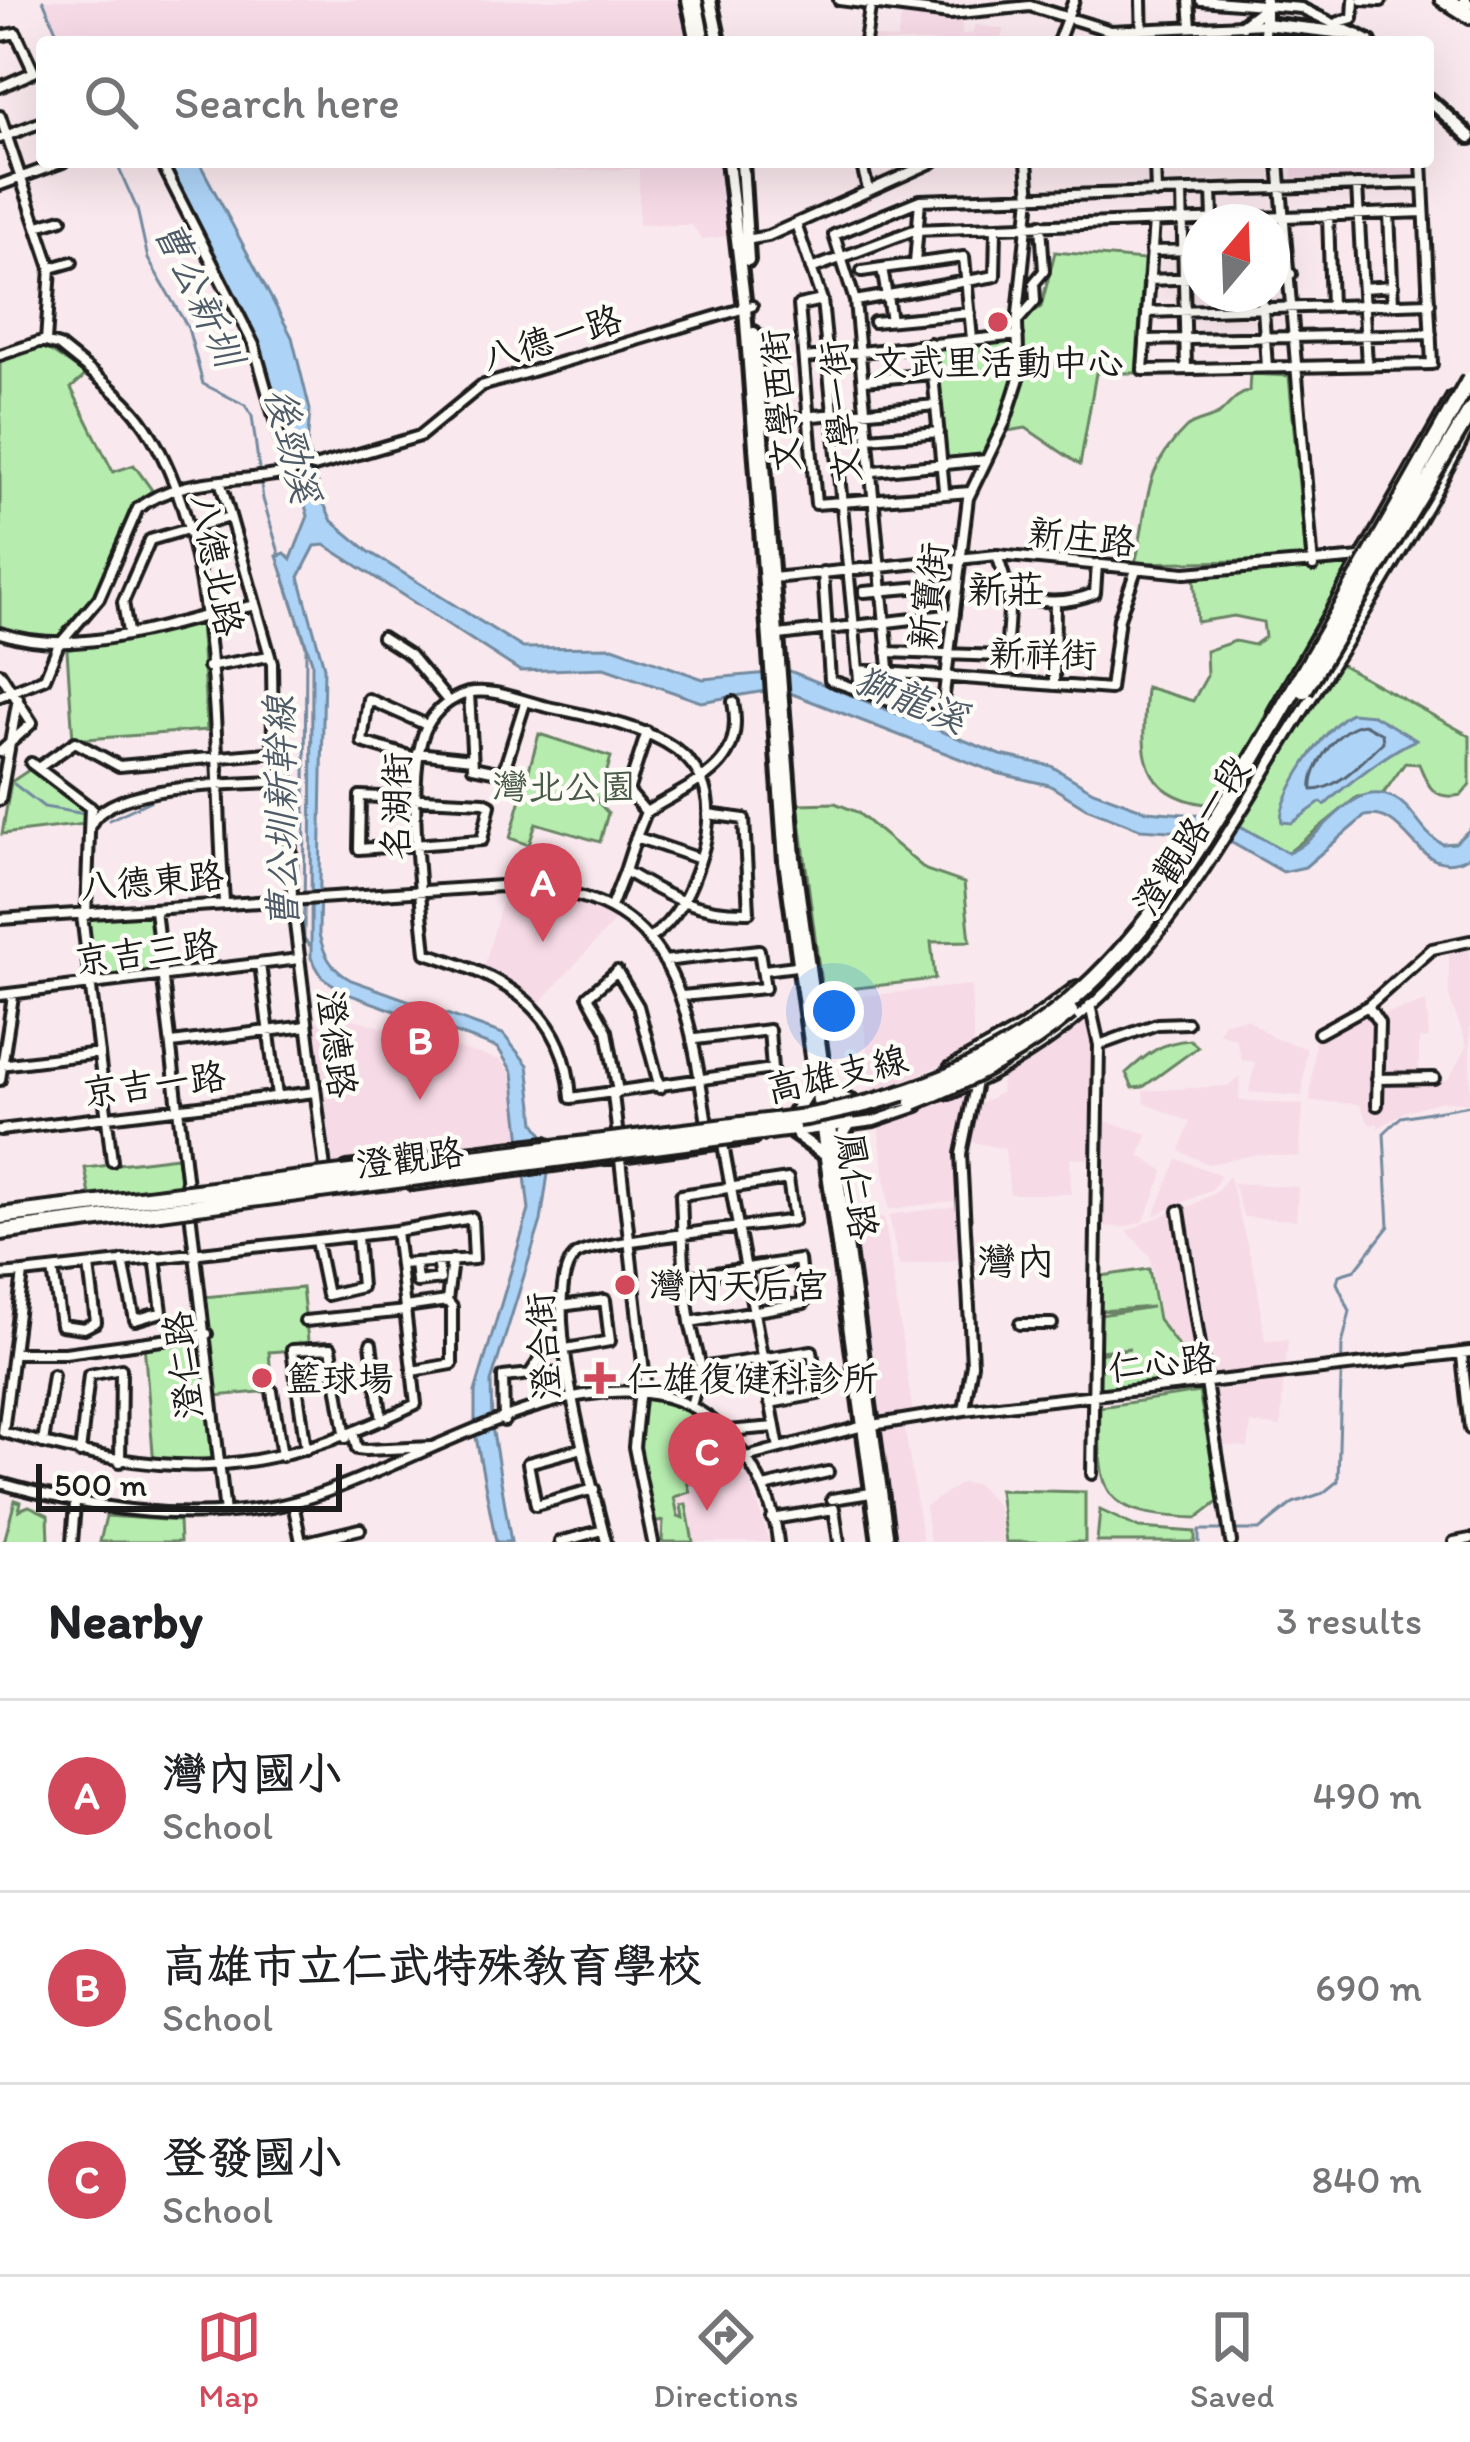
<!DOCTYPE html>
<html lang="en">
<head>
<meta charset="utf-8">
<style>
  body { margin:0; font-family:Itim,"LXGW WenKai TC",sans-serif; background:#f6f6f6; color:#202124 }
  .compass { position:absolute; left:1182px; top:204px; width:108px; height:108px; border-radius:50%; background:#fff; box-shadow:0 12px 48px #0002; rotate:19deg }
  .scale { position:absolute; left:36px; bottom:30px; width:306px; box-sizing:border-box; padding-left:12px; border:6px solid #1c1c1c; border-top:0; font-size:33px; line-height:42px; white-space:nowrap; color:#1c1c1c; -webkit-text-stroke:9px #fdfcf7; paint-order:stroke }
  .you { position:absolute; left:834px; top:1011px; width:42px; height:42px; margin:-30px; border:9px solid #fff; border-radius:50%; background:#1a73e8; box-shadow:0 0 0 18px #1a73e833 }
  .badge { display:grid; place-items:center; width:78px; height:78px; border-radius:50%; background:#d1495b; color:#fff; font-size:39px; font-weight:700 }
  .pin { position:absolute; translate:-50% -99px; filter:drop-shadow(0 3px 6px #0008) }
  .pin::after { content:''; position:absolute; top:63px; width:42px; height:36px; background:inherit; clip-path:polygon(0 0,100% 0,50% 100%) }
  .list { margin:0; padding:0; list-style:none }
  h2 { display:flex; justify-content:space-between; align-items:center; height:156px; margin:0; padding:0 48px; font-size:51px }
  h2 small { font-size:39px; font-weight:400; color:#757577 }
  .list li { display:grid; grid-template-columns:78px 1fr auto; gap:36px; align-items:center; box-sizing:border-box; height:192px; padding:0 48px; border-top:3px solid #e0e0e0 }
  .list b { display:block; font-size:45px; white-space:nowrap }
  .list p { margin:0; font-size:39px; white-space:nowrap; color:#757577 }
  .list em { font-size:39px; font-style:normal; color:#757577 }
  .icon { flex:none; width:66px; height:66px; fill:none; stroke:currentColor; stroke-width:2; stroke-linecap:round; stroke-linejoin:round }
  .map { position:relative; flex:none; width:1470px; height:1542px; overflow:hidden }
  .search { position:absolute; background:#fff; box-shadow:0 12px 48px #0002; left:36px; right:36px; top:36px; height:132px; display:flex; align-items:center; gap:30px; box-sizing:border-box; padding:0 42px; border-radius:12px; color:#757577; font-size:45px }
  .sheet { height:732px; background:#fff }
  nav { display:flex; justify-content:space-around; align-items:center; box-sizing:border-box; height:168px; border-top:3px solid #e0e0e0; background:#fff; font-size:33px; color:#757577 }
  nav a { display:grid; justify-items:center; gap:6px }
  nav .on { color:#d1495b }
  .map>svg:first-child { display:block }
  .built { fill:#f6dae6 }
  .green { fill:#b6ecae; stroke:#698465; stroke-width:3 }
  .water { fill:#add3f6; stroke:#738a9f; stroke-width:3 }
  .lines { fill:none; stroke-linecap:round; stroke-linejoin:round }
  .shore { stroke:#566573; stroke-width:3 }
  .stream { stroke:#738a9f; stroke-width:3 }
  .minor-casing { stroke:#1c1c1c; stroke-width:16 }
  .major-casing { stroke:#1c1c1c; stroke-width:20 }
  .minor { stroke:#fdfcf7; stroke-width:8 }
  .major { stroke:#fdfcf7; stroke-width:10 }
  .highway-bridge-casing { stroke:#1c1c1c; stroke-width:22; stroke-linecap:butt }
  .highway-bridge { stroke:#fdfcf7; stroke-width:14 }
  .poi-dot { fill:#d1495b; stroke:#fdfcf7; stroke-width:4.5 }
  .labels { text-anchor:middle; dominant-baseline:central; stroke-width:9; stroke-linejoin:round; paint-order:stroke }
  .street-label { font-size:36px; fill:#1c1c1c; stroke:#fdfcf7 }
  .poi-label { font-size:36px; fill:#1c1c1c; stroke:#fdfcf7; text-anchor:start }
  .park-label { font-size:36px; fill:#4a5a48; stroke:#fdfcf7 }
  .water-label { font-size:39px; font-style:italic; fill:#4f5c68; stroke:#fdfcf7 }
  .neighbourhood-label { font-size:39px; fill:#1c1c1c; stroke:#fdfcf7 }
</style>
</head>
<body>
<div class="map">
<svg width="1470" height="1542" viewBox="0 0 1470 1542">
  <rect width="100%" height="100%" fill="#f9e8ed"/>
  <filter id="ink" filterUnits="userSpaceOnUse"><feTurbulence type="fractalNoise" baseFrequency=".00833" numOctaves="2"/><feDisplacementMap in="SourceGraphic" scale="24" xChannelSelector="R" yChannelSelector="G"/><feConvolveMatrix kernelMatrix="1 2 1 2 8 2 1 2 1" color-interpolation-filters="sRGB"/></filter>
  <g filter="url(#ink)">
    <path class="built" d="M43,0H687L695,42H63Z
      M902,13L962,20V34H972L975,25L1003,29L1001,42H871L872,36L897,40Z
      M552,162H720L736,235L702,239L692,225H639V169L556,171Z
      M1292,162H1414L1415,178L1293,183Z
      M505,890L578,898L619,916L537,1006L484,968Z
      M1449,950H1470V1102L1441,1101L1406,1111L1378,1128V1123L1370,1125L1359,1104L1310,1101L1315,1041L1342,1021L1361,1015L1373,1018L1374,1109H1379L1380,1081L1448,1080L1467,1046L1449,996Z
      M971,985L974,1052L872,1093L861,996Z
      M1426,1002L1429,1038L1419,1039V1075L1380,1076V1015Z
      M1087,1013L1093,1043L1090,1159L1070,1158L1071,1194H1010L1005,1149L969,1141L981,1103L1001,1093L1003,1072L1042,1051Z
      M353,1019L500,1060L510,1072L523,1139L328,1165L324,1137L330,1136L314,1021Z
      M1247,1019L1273,1038L1306,1048L1302,1096L1249,1092L1255,1062L1242,1060L1236,1039L1219,1033L1224,1022Z
      M1240,1077L1239,1100L1303,1105L1299,1157L1259,1154L1208,1164L1180,1151L1190,1122L1145,1103L1143,1091L1228,1086Z
      M969,1089L959,1145L960,1200L889,1209L878,1123Z
      M1102,1120L1148,1134L1139,1156L1164,1171L1144,1221L1126,1227L1099,1226Z
      M1177,1159L1221,1175L1212,1189L1154,1216Z
      M1229,1176L1257,1283L1265,1341L1288,1340L1284,1372L1212,1382L1182,1211L1216,1192Z
      M1233,1183L1298,1187L1296,1220L1244,1217Z
      M959,1206L962,1259L899,1266L889,1215Z
      M1175,1210L1202,1380L1191,1382L1180,1348L1160,1320L1150,1256L1127,1231Z
      M884,1217L913,1415L874,1420L847,1221Z
      M1283,1379L1281,1427L1251,1423L1248,1447L1218,1445L1209,1393Z
      M904,1425L923,1542H893L875,1432Z
      M749,1475L769,1542H657L648,1501Z
      M961,1483L976,1484L997,1505L1004,1542H930L925,1507Z"/>
    <path class="green" d="M1055,252L1144,260L1136,373H1096L1080,465L1026,428L1007,431L1016,409L1022,319L1041,307Z
      M1012,342C1017,384 1004,419 983,455L947,461L936,348Z
      M42,345L86,375L71,388L113,472L134,465L152,490L135,506L95,597L58,643L0,629V358Z
      M1250,374L1289,376L1306,560L1135,563C1150,507 1139,473 1186,428C1195,420 1210,420 1220,413C1232,403 1232,397 1249,391Z
      M1352,563L1227,786L1205,804C1133,793 1143,743 1146,687L1193,701L1207,676L1206,651L1235,641L1254,645L1265,637L1263,622L1234,616L1197,622L1194,576Z
      M200,621L207,730L73,740L67,650Z
      M1338,663L1470,736V784L1461,795C1432,801 1428,785 1419,764L1405,763L1383,794L1357,797L1288,853L1240,826Z
      M539,734L611,757L598,802L608,813L600,842L536,823L529,845L510,838Z
      M32,768L89,808L85,824L2,834L11,782Z
      M835,803L857,812L926,870L964,883L970,941L931,942L935,979L822,992L798,804Z
      M150,912L159,970L91,979L87,916Z
      M1190,1040L1198,1047L1143,1087L1133,1088L1126,1073C1147,1054 1161,1042 1190,1040Z
      M177,1157L181,1186L90,1195L85,1168Z
      M1149,1269L1158,1319L1179,1347L1191,1383L1098,1392L1099,1354L1130,1348L1099,1351L1100,1315L1152,1307L1100,1311L1101,1276Z
      M302,1288L309,1349L269,1352L272,1391L214,1396L222,1465H154L144,1343L206,1334L202,1297Z
      M644,1391L698,1416L676,1442L690,1492L674,1497L678,1516L683,1518L681,1505L686,1504L693,1542H662L663,1521L652,1523L638,1447Z
      M1199,1392L1219,1501L1197,1518C1100,1514 1098,1497 1100,1407Z
      M999,1490L1085,1492V1542H1006Z
      M15,1500L21,1502L19,1510L29,1506L48,1515L49,1542H4Z
      M1100,1510L1139,1528L1195,1532V1542H1097Z
      M106,1516L179,1521L180,1542H100Z"/>
    <path class="water" d="M164,162H199L292,337L310,410L307,447L324,504L332,521L368,551L523,648L613,647L703,679L790,671L1001,755L1051,766L1093,791L1147,811L1209,816L1240,826L1288,853C1323,840 1350,777 1394,798C1415,808 1421,835 1443,844L1455,843L1470,829V856C1417,886 1410,806 1365,816L1305,867L1283,872L1232,843L1200,833L1140,829L1086,808L1049,785L997,773L790,693L765,691L701,702L604,668L520,671L325,545L315,546L299,577L324,667L319,934C324,955 331,969 351,980L503,1034L528,1065L535,1123L548,1142L549,1167L541,1221L491,1382L492,1426L511,1542H496L475,1432V1392L529,1210L513,1073L498,1048L348,994L323,978L311,958L312,662L277,556L285,553L291,559L308,516L272,387L248,323Z
      M1351,713L1373,715L1416,740C1391,750 1345,785 1325,805L1321,802L1292,823L1282,822C1275,801 1328,722 1351,713Z"/>
    <g class="lines">
      <path class="shore" d="M1364,724L1382,734L1383,742C1364,759 1338,790 1312,790C1309,768 1339,725 1364,724Z"/>
      <path class="stream" d="M43,0L61,42
        M116,162L137,209L148,259L188,328L203,384L245,405L252,416L263,499L280,556
        M284,576L306,646L304,938L309,945
        M14,784L44,807L85,814
        M109,820L150,801
        M1199,1542V1530H1259L1293,1503L1323,1493L1338,1481L1342,1345L1350,1311L1337,1283L1339,1275L1355,1270L1389,1226L1384,1133L1401,1117L1470,1105"/>
      <g class="minor-casing">
        <path id="minor" d="M839,0L950,14L1030,6L1111,31L1265,24L1263,42
          M1141,0L1142,42
          M1189,0L1191,27
          M1201,0L1301,8L1353,33
          M1362,0L1381,1
          M1440,0L1470,19
          M1451,0L1470,12
          M1464,0L1470,4
          M1339,22L1353,18L1354,0
          M0,36L16,33L34,72L0,87
          M865,42L871,1
          M1058,42L1074,0
          M0,116L51,268L46,341
          M0,138L42,122
          M161,162L254,345L290,473
          M861,162L868,189
          M1155,162L1156,193
          M1279,162L1313,566
          M0,185L63,162
          M1357,185L1367,365
          M1212,190L1213,218
          M1182,192L1186,369
          M1389,213L1393,304
          M1328,215L1331,306
          M1154,221L1143,370L1432,364L1422,162
          M796,224L822,300L860,690
          M38,226L62,219
          M746,240L768,236L933,162
          M1151,251L1200,250
          M915,263L920,200
          M51,268L72,262
          M811,269L914,230L1424,212
          M862,271L882,268
          M1272,275L1291,274
          M1149,280L1200,278
          M1363,288L1393,286
          M1262,294L1267,367
          M822,300L799,305L816,504L970,492
          M855,301L995,276L996,229
          M1147,312L1430,303
          M1019,319L1035,301L1034,283L1044,271L1041,224
          M891,320L882,268L964,257L972,339
          M874,322L970,313
          M1145,340L1431,334
          M930,343L944,490
          M0,355L42,341L59,346C88,370 126,396 146,427C225,548 213,760 224,901
          M805,358L1018,335
          M865,380L932,374
          M758,421L936,405
          M869,438L939,432
          M314,467L420,436L481,386L752,306
          M874,471L986,460
          M221,484L272,663L273,741L289,781L292,899L325,1169
          M997,555L1010,595L1006,658
          M823,572L830,680L941,719L968,498L1005,422L1019,378L1017,324L1030,197L1027,162
          M773,578L997,555L1185,573L1361,558
          M864,592L957,584
          M1010,595C1040,603 1067,605 1095,593L1097,564
          M128,632L123,602L150,540L229,517
          M0,633C84,660 167,621 252,606
          M779,635L954,614
          M382,637L410,655L448,701
          M887,652L1056,658
          M208,667L269,656
          M858,670L1110,689L1119,618L1136,570
          M0,673L32,723L0,752
          M1054,685L1055,603
          M469,693L473,767L503,773L525,703
          M0,696L45,678L58,646L99,598L138,508C181,475 240,484 292,472
          M892,700L855,301L834,235L920,200L1423,183
          M1273,712L1452,397
          M647,732L628,791L646,812C696,781 746,768 733,702
          M418,753L472,759
          M416,758L362,742L368,699L427,725
          M31,763L92,809
          M38,768L75,742L119,766L277,752
          M360,796L484,802L490,805L482,840L359,849Z
          M0,800L18,698
          M90,826C108,781 245,785 289,781
          M636,837L646,812
          M700,859L636,837L625,871C668,897 697,913 749,912L744,819L708,814
          M611,907L625,871
          M155,910L225,1513
          M82,915L112,1161
          M86,915L90,807
          M0,919L501,886C673,887 686,988 708,1130
          M649,939C678,919 691,890 701,857C737,740 634,726 548,707C524,702 492,687 468,693C451,698 435,710 427,726C404,769 421,901 426,953C505,978 565,1007 571,1098L772,1069L769,1030L696,1039
          M664,961L759,950L765,988L682,996
          M260,964L277,1096
          M764,970L804,965
          M0,995L299,959
          M1090,1005L1099,1045L1092,1474
          M1368,1006L1379,1023L1377,1105
          M1319,1033L1368,1006L1432,949L1470,941
          M172,1043L307,1026
          M1099,1045L1157,1024L1187,1023
          M0,1065L99,1053
          M949,1068L1022,1027L1077,986
          M1377,1079L1434,1078
          M0,1080L13,996
          M618,1092L607,1031L588,996L617,971L638,1006L660,1088
          M613,1094L618,1138
          M949,1094C1129,1021 1197,880 1293,727C1355,629 1418,529 1470,426
          M0,1130L315,1092
          M793,1132L874,1121L918,1106
          M723,1145L779,1448
          M620,1159L646,1390
          M347,1167L546,1142
          M412,1185L754,1139
          M1179,1211L1231,1542
          M396,1231L416,1404C255,1481 173,1480 3,1432L23,1273Z
          M396,1231L472,1218L474,1259L400,1264
          M316,1241L327,1295L361,1287L357,1236
          M123,1261L135,1320L162,1312L155,1257
          M415,1263L417,1282L440,1279L437,1261
          M53,1270L61,1325L84,1328L96,1322L89,1266
          M0,1275L23,1273
          M447,1301L452,1260
          M405,1307L447,1301L452,1307V1364L413,1371
          M305,1321L406,1311
          M690,1322L701,1368
          M1020,1324H1052
          M371,1344L382,1420
          M15,1353H65L207,1334
          M1462,1356L1470,1429
          M530,1374L544,1353L610,1341L605,1300L561,1306
          M640,1388L634,1447L653,1542
          M272,1391L282,1456
          M691,1406L701,1368L812,1351L818,1394L770,1403
          M964,1410L972,1364L961,1154L976,1082
          M504,1421L503,1377L550,1372
          M727,1431L775,1427
          M354,1436L357,1449L366,1450L432,1447
          M43,1443L53,1375
          M583,1448L528,1463L536,1505L594,1489
          M306,1449L292,1350L331,1348L346,1438
          M80,1453L89,1375L121,1369L120,1462
          M746,1457L860,1427L964,1410L1470,1352
          M0,1483C90,1508 178,1523 271,1507C405,1485 623,1305 735,1443C758,1471 775,1506 778,1542
          M764,1487L828,1472
          M832,1499L871,1493
          M293,1503L301,1542
          M772,1519L834,1509L839,1542
          M72,1542L75,1504
          M306,1542L360,1529
          M560,1542L603,1530
          M606,1542C594,1492 535,1288 576,1255C593,1241 760,1226 794,1220L788,1179L681,1195C683,1238 683,1279 690,1322L804,1303L799,1260L683,1278
          M1454,1542L1470,1539"/>
      </g>
      <g class="major-casing">
        <path id="major" d="M688,0L697,42
          M696,0L704,42
          M710,0L719,42
          M1265,0V24L1354,34L1369,42
          M1243,25L1265,8
          M1428,99L1470,137
          M728,162L745,308L785,861L879,1542
          M742,162L748,260
          M754,333L794,858L888,1542
          M822,1081L832,1093L853,1102
          M795,1112L811,1087
          M829,1118L905,1100L911,1090
          M792,1132L822,1153
          M832,1152L850,1123"/>
      </g>
      <use href="#minor" class="minor"/>
      <use href="#major" class="major"/>
      <g class="highway-bridge-casing">
        <path id="highway-bridge" d="M1304,690L1470,412
          M913,1102C971,1079 1022,1052 1070,1012
          M0,1216L806,1117C1056,1072 1143,947 1263,742C1334,622 1402,500 1470,379
          M0,1232L792,1128"/>
      </g>
      <use href="#highway-bridge" class="highway-bridge"/>
    </g>
  </g>
  <g class="poi-dot">
    <circle cx="998" cy="322" r="12"/>
    <circle cx="625" cy="1285" r="12"/>
    <circle cx="262" cy="1378" r="12"/>
    <path d="M594 1360h12v12h12v12h-12v12h-12v-12h-12v-12h12z"/>
  </g>
  <g class="labels">
    <g class="street-label">
      <text transform="translate(552 338) rotate(-17)">八德一路</text>
      <text transform="translate(780 401) rotate(-95)">文學西街</text>
      <text transform="translate(840 412) rotate(-96)">文學一街</text>
      <text transform="translate(1082 537) rotate(6)">新庄路</text>
      <text transform="translate(217 565) rotate(79)">八德北路</text>
      <text transform="translate(928 596) rotate(-83)">新寶街</text>
      <text transform="translate(1043 654) rotate(1)">新祥街</text>
      <text transform="translate(396 806) rotate(-89)">名湖街</text>
      <text transform="translate(1191 835) rotate(-57)">澄觀路一段</text>
      <text transform="translate(152 881) rotate(-5)">八德東路</text>
      <text transform="translate(146 952) rotate(-7)">京吉三路</text>
      <text transform="translate(337 1044) rotate(83)">澄德路</text>
      <text transform="translate(837 1074) rotate(-13)">高雄支線</text>
      <text transform="translate(154 1084) rotate(-7)">京吉一路</text>
      <text transform="translate(410 1158) rotate(-7)">澄觀路</text>
      <text transform="translate(857 1186) rotate(82)">鳳仁路</text>
      <text transform="translate(543 1346) rotate(-94)">澄合街</text>
      <text transform="translate(1162 1363) rotate(-6)">仁心路</text>
      <text transform="translate(183 1365) rotate(-97)">澄仁路</text>
    </g>
    <g class="poi-label">
      <text x="998" y="362" text-anchor="middle">文武里活動中心</text>
      <text x="649" y="1285">灣內天后宮</text>
      <text x="286" y="1378">籃球場</text>
      <text x="627" y="1378">仁雄復健科診所</text>
    </g>
    <g class="park-label">
      <text x="564" y="786">灣北公園</text>
    </g>
    <g class="water-label">
      <text transform="translate(199 293) rotate(65)">曹公新圳</text>
      <text transform="translate(293 445) rotate(76)">後勁溪</text>
      <text transform="translate(911 699) rotate(22)">獅龍溪</text>
      <text transform="translate(281 813) rotate(-91)">曹公圳新幹線</text>
    </g>
    <g class="neighbourhood-label">
      <text x="1006" y="589">新莊</text>
      <text x="1016" y="1261">灣内</text>
    </g>
  </g>
</svg>
<svg class="compass" viewBox="-18 -18 36 36"><path d="M0-13l5 13h-10z" fill="#e53935"/><path d="M0 13l5-13h-10z" fill="#757577"/></svg>
<div class="scale">500 m</div>
<div class="you"></div>
<div class="pin badge" style="left:543px;top:942px">A</div>
<div class="pin badge" style="left:420px;top:1100px">B</div>
<div class="pin badge" style="left:707px;top:1511px">C</div>
<div class="search"><svg class="icon" aria-label="search" viewBox="0 0 24 24"><circle cx="10" cy="10" r="6"/><path d="M15 15l6 6"/></svg>Search here</div>
</div>
<section class="sheet">
<h2>Nearby<small>3 results</small></h2>
<ul class="list">
<li><span class="badge">A</span><div><b>灣內國小</b><p>School</p></div><em>490 m</em></li>
<li><span class="badge">B</span><div><b>高雄市立仁武特殊教育學校</b><p>School</p></div><em>690 m</em></li>
<li><span class="badge">C</span><div><b>登發國小</b><p>School</p></div><em>840 m</em></li>
</ul>
</section>
<nav>
<a class="on"><svg class="icon" aria-label="map" viewBox="0 0 24 24"><path d="M3 6l6-2 6 2 6-2v14l-6 2-6-2-6 2zM9 4v14M15 6v14"/></svg>Map</a>
<a><svg class="icon" aria-label="directions" viewBox="0 0 24 24"><path d="M12 3l9 9-9 9-9-9zM9 14v-3h6M13 9l2 2-2 2"/></svg>Directions</a>
<a><svg class="icon" aria-label="saved" viewBox="0 0 24 24"><path d="M7 4h10v16l-5-4-5 4z"/></svg>Saved</a>
</nav>
</body>
</html>
